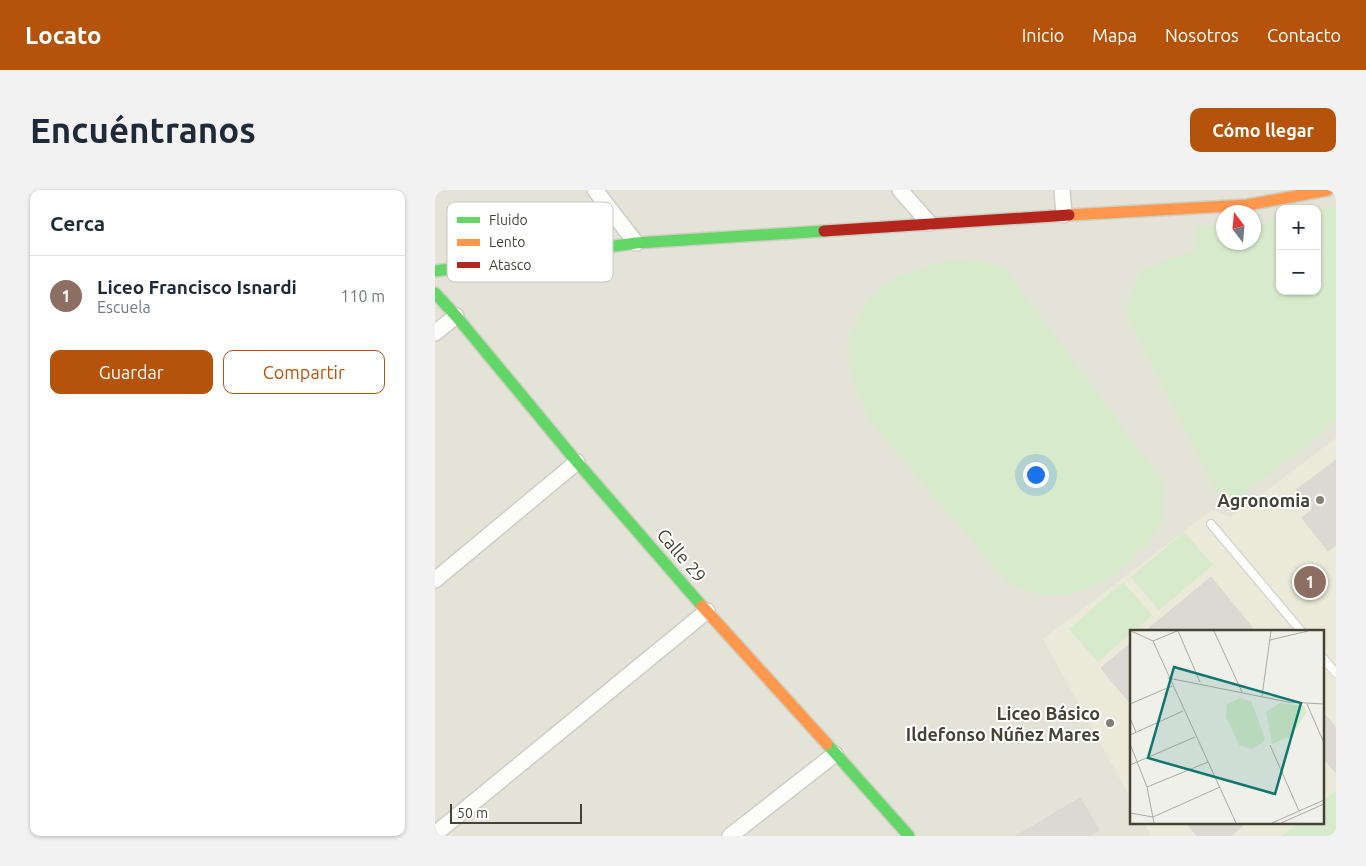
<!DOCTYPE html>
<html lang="es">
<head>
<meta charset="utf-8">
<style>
  body { margin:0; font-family:Ubuntu,sans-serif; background:#f2f2f3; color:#1f2937 }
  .controls { position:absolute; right:15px; top:15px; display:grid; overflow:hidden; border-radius:10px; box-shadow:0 1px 4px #0004 }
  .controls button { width:45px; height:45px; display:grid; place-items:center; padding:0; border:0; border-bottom:1px solid #e0e1e3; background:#fff; color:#1f2937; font:25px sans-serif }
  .compass { position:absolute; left:781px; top:15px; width:45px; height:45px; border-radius:50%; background:#fff; box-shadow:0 1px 4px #0004; rotate:344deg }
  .scale { position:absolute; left:15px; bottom:12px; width:132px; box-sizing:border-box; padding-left:5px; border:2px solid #454336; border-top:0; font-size:14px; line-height:18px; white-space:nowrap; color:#454336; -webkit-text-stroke:4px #fff; paint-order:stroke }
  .you { position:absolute; left:600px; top:284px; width:18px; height:18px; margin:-12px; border:4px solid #fff; border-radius:50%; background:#1a73e8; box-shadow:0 0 0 8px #1a73e833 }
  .badge { display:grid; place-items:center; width:32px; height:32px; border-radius:50%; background:#b45309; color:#fff; font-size:16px; font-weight:700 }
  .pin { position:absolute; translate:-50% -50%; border:2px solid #fff; box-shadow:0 1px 5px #0006 }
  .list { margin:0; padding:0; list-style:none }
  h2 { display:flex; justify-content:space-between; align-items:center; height:65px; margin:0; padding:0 20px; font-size:21px }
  h2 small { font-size:16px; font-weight:400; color:#747a83 }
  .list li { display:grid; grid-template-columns:32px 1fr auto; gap:15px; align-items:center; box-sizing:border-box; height:80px; padding:0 20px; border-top:1px solid #e0e1e3 }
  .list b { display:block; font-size:19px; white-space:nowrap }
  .list p { margin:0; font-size:16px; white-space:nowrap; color:#747a83 }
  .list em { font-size:16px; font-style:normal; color:#747a83 }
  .actions { display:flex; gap:10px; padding:15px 20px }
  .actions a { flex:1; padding:11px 0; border:1px solid #b45309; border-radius:10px; text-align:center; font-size:18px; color:#b45309 }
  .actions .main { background:#b45309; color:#fff }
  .map { position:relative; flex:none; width:901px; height:646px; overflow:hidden; border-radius:10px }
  header { display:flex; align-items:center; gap:30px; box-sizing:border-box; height:70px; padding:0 25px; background:#b45309; color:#fff }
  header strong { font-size:24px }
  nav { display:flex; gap:28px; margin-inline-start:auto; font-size:18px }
  .intro { display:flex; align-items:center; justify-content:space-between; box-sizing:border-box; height:120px; padding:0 30px }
  h1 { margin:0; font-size:35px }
  .button { padding:12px 22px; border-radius:10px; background:#b45309; color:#fff; font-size:18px; font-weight:700 }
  main { display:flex; gap:30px; padding:0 30px }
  aside { flex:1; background:#fff; border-radius:10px; box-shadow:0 1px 4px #0004 }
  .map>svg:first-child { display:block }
  .residential { fill:#e3e3d7; fill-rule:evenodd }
  .education { fill:#eae9da }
  .green { fill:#d7eacb }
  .building { fill:#dad9d2; stroke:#d8d7d0 }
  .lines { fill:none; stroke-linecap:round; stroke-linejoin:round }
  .lane-casing { stroke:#cecdc7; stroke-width:10 }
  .street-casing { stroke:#cecdc7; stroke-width:18 }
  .fast-casing { stroke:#cecec1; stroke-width:14 }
  .slow-casing { stroke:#cecec1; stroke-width:14 }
  .jam-casing { stroke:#cecec1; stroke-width:14 }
  .lane { stroke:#fdfdfc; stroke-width:8 }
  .street { stroke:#fdfdfc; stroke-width:15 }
  .fast { stroke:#63d668; stroke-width:11 }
  .slow { stroke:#ff974d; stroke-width:11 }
  .jam { stroke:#b3261e; stroke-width:11 }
  .poi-dot { fill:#818075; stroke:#fff; stroke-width:2 }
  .labels { text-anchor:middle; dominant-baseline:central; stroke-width:4; stroke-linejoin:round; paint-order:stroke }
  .poi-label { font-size:18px; font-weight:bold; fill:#454336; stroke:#fff; text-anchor:end }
  .street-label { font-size:18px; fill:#454336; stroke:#fff }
  .inset-road { fill:none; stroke:#acaba2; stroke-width:1 }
  .view { fill:#0f766e; fill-opacity:0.15; stroke:#0f766e; stroke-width:2.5 }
  .inset-edge { fill:none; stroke:#454336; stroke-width:2.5 }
  .key { fill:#fff; stroke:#c7c7c3; stroke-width:1 }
  .key-label { font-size:14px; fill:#454336 }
</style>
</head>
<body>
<header>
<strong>Locato</strong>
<nav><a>Inicio</a><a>Mapa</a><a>Nosotros</a><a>Contacto</a></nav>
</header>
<div class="intro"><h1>Encuéntranos</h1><a class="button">Cómo llegar</a></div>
<main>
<aside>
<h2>Cerca<small></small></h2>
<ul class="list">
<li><span class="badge" style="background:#8d6e63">1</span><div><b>Liceo Francisco Isnardi</b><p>Escuela</p></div><em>110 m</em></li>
</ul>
<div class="actions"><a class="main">Guardar</a><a>Compartir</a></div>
</aside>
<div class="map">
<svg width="901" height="646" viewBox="0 0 901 646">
  <rect width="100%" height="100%" fill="#f0f0ea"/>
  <path class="residential" d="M0,0H901V646H0ZM845,19H882V101H845ZM788,22H818V52H788ZM696,441H887V632H696Z"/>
  <path class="education" d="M901,248V646H716L709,632H887V441H696V609L608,449L777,320L796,327Z"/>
  <path class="green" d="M901,15V230L863,263L790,318L697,136L691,120L699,98L707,80L762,59L761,36L788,35V52H818L819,33H832L845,29V101H882V20Z
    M517,71L547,72L568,76L730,295L727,333L711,355L690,376L668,392L637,404H600L573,393L436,232L417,188L414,167L415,145L426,122L434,110L450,94L464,86L492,77Z
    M749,342L778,375L724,420L696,387Z
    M688,392L717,425L699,441H696V443L663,472L634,439Z
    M901,601V646H847L863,632H887V612Z"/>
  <path class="building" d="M901,270V355L893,361L867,328L878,319L861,300Z
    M776,387L820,441H711Z
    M696,453V514L666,478Z
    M887,521L901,538V583L887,567Z
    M645,608L664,640L654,646H581Z
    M751,632H812L796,646H762Z"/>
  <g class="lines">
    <g class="lane-casing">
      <path id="lane" d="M776,334L866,441
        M887,467L901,483"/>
    </g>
    <g class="street-casing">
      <path id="street" d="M160,0L201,53
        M465,0L494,33
        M627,0L629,25
        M0,143L21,126
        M0,390L142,272
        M0,644L272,421
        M295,646L400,564"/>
    </g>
    <g class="fast-casing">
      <path id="fast" d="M0,81L201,53L389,41
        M0,103L21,126L142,272L267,416
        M392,554L474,646"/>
    </g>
    <g class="slow-casing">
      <path id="slow" d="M634,25L812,15L893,0
        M267,416L392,554"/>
    </g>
    <g class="jam-casing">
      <path id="jam" d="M389,41L634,25"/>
    </g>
    <use href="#lane" class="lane"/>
    <use href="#street" class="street"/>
    <use href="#fast" class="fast"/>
    <use href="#slow" class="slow"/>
    <use href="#jam" class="jam"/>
  </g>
  <g class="poi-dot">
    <circle cx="885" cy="310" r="5"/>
    <circle cx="675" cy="533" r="5"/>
  </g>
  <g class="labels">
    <g class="poi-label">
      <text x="875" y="310">Agronomia</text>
      <text x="665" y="523">Liceo Básico<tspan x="665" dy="21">Ildefonso Núñez Mares</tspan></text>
    </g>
    <g class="street-label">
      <text transform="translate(247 365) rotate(49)">Calle 29</text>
    </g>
  </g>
  <g transform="translate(695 440)">
    <rect width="194" height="194" fill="#f0f0ea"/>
    <path d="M110,68L121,71L135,108L133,113L122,119L109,115L96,87L97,74ZM150,73L174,76L177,82L161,106L142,114L136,82Z" fill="#d7eacb"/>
    <path class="inset-road" d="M1,1L23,11M48,1L70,52M84,1L112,62M140,10L178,1M23,11L106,193M23,11L47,1M38,48L158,72L194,74M132,66L141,1M0,74L42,56M177,74L194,113M0,88L6,102M0,105L53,81M0,114L17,157L24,193M140,115L169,181M0,135L65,107M17,157L78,132M0,183L23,187L90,157M142,193L194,170M151,193L194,174"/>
    <path class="view" d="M44,37L171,73L145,164L18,128Z"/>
    <rect width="194" height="194" class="inset-edge"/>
  </g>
  <rect x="12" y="12" width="166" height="80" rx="8" class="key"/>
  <rect x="22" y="27" width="23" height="6" fill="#63d668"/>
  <rect x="22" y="49" width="23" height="7" fill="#ff974d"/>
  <rect x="22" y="72" width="23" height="6" fill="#b3261e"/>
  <g class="key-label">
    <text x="54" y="35">Fluido</text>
    <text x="54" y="57">Lento</text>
    <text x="54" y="80">Atasco</text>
  </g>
</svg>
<div class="controls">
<button>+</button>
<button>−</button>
</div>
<svg class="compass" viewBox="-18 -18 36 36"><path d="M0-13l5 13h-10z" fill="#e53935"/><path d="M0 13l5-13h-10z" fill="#747a83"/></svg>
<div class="scale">50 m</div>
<div class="you"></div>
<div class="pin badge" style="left:875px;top:392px;background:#8d6e63">1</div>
</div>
</main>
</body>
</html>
